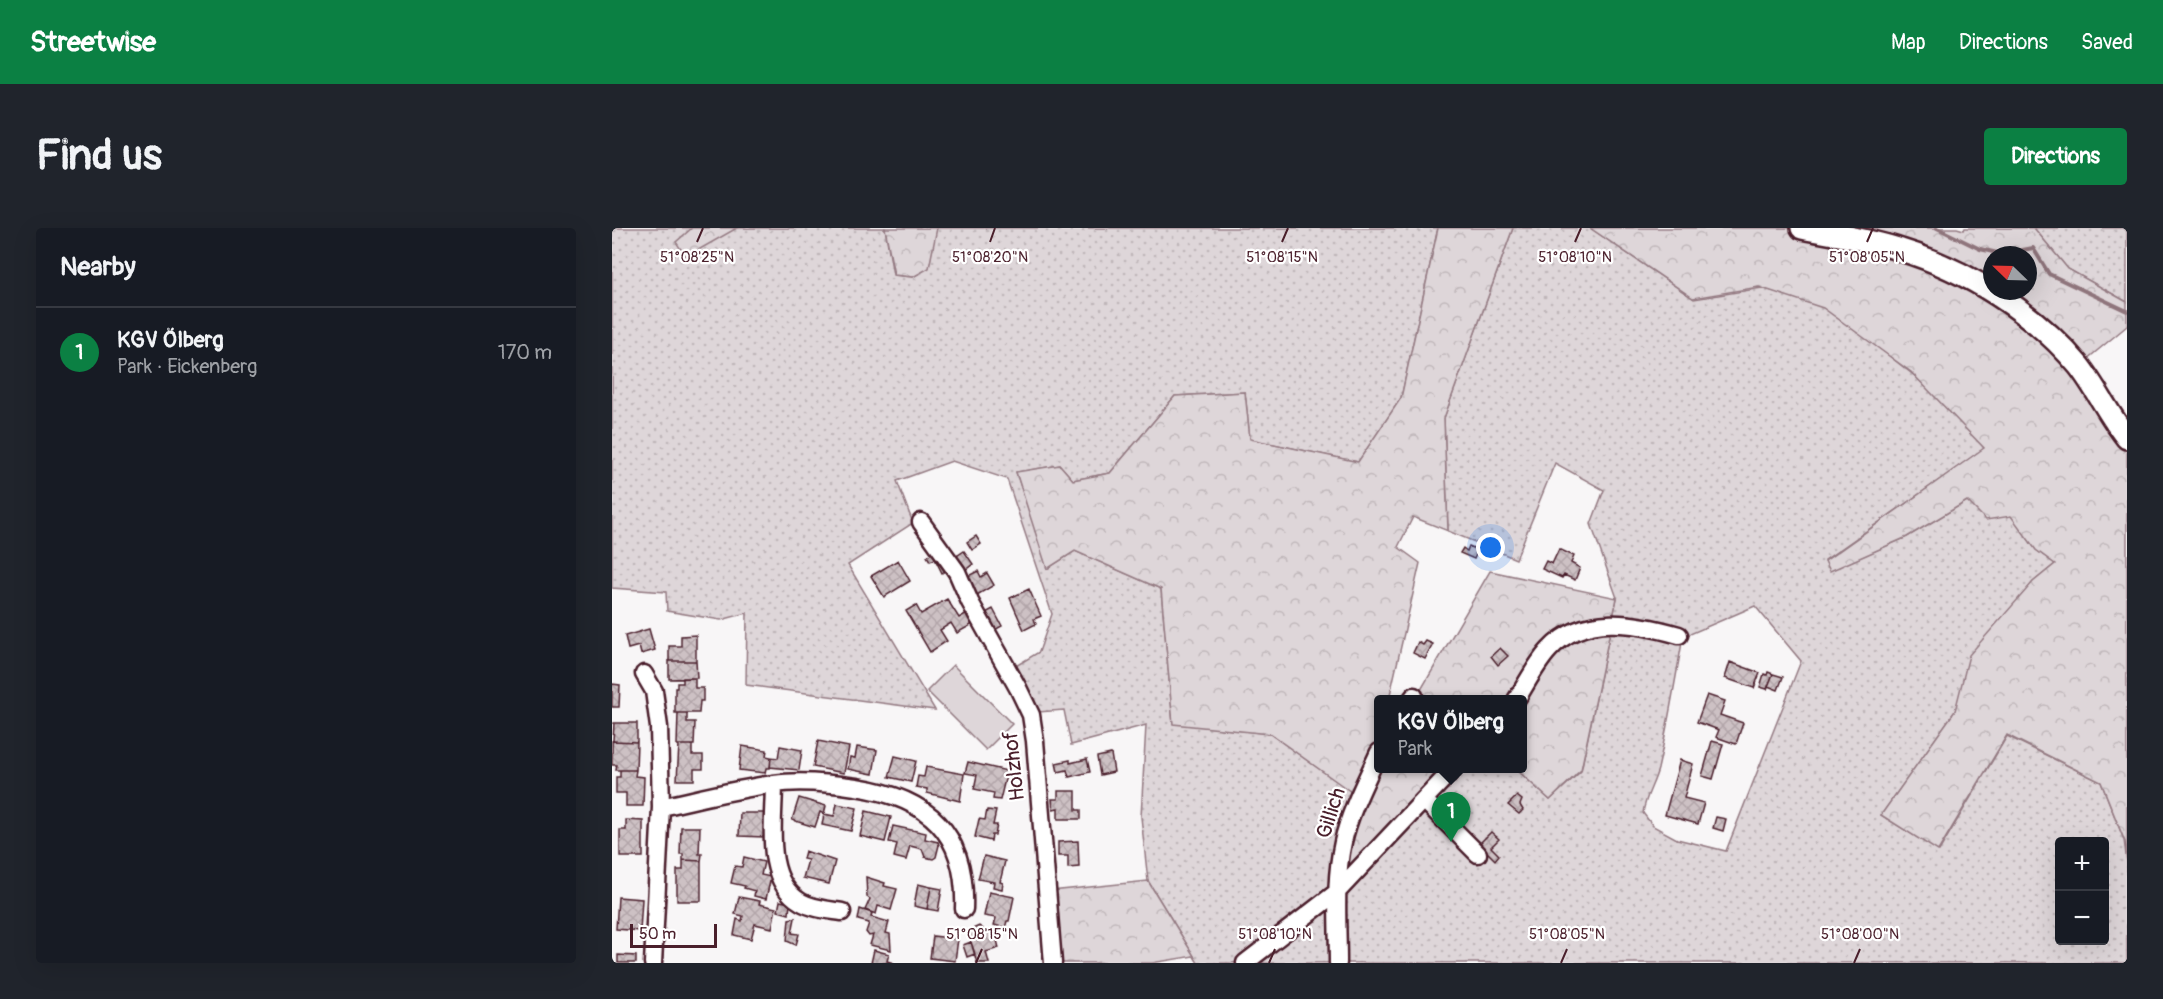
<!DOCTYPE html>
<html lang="en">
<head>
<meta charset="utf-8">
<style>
  body { margin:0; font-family:Pangolin,sans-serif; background:#20242c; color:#f1f3f6 }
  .controls { position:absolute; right:18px; bottom:18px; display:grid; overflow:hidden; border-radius:6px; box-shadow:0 6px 24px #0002 }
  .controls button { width:54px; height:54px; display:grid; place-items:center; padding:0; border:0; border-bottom:2px solid #363941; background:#171b24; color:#f1f3f6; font:30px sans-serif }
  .compass { position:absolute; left:1371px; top:18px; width:54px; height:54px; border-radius:50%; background:#171b24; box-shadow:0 6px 24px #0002; rotate:293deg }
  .scale { position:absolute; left:18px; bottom:15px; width:87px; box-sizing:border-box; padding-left:6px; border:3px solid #4a1f2b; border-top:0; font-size:16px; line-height:21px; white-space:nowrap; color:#4a1f2b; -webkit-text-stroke:4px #fff; paint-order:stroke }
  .you { position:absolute; left:879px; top:320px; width:21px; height:21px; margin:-15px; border:4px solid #fff; border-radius:50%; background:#1a73e8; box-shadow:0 0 0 9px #1a73e833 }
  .badge { display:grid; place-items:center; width:39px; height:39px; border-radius:50%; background:#0b8043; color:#fff; font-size:20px; font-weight:700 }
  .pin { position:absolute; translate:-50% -50px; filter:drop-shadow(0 2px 3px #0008) }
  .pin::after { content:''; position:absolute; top:32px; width:21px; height:18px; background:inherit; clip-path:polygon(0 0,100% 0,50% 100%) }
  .popup { position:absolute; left:762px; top:467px; width:153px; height:78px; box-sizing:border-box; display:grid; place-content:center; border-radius:6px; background:#171b24; filter:drop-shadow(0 2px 4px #0005); font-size:20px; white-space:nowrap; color:#9ea1a6 }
  .popup b { font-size:22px; color:#f1f3f6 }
  .popup::after { content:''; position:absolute; left:50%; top:100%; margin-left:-12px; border:12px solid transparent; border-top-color:#171b24 }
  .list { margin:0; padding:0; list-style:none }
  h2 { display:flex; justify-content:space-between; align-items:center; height:78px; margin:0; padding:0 24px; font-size:26px }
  h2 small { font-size:20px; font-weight:400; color:#9ea1a6 }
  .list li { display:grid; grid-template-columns:39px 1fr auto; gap:18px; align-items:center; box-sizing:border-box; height:90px; padding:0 24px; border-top:2px solid #363941 }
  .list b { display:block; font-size:22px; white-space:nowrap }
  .list p { margin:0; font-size:20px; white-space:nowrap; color:#9ea1a6 }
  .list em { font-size:20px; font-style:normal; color:#9ea1a6 }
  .map { position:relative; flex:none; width:1515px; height:735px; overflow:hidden; border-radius:6px }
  header { display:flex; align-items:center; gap:36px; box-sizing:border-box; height:84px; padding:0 30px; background:#0b8043; color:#fff }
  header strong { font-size:28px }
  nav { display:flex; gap:33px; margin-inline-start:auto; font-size:21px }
  .intro { display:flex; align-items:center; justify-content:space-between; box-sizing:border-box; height:144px; padding:0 36px }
  h1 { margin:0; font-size:42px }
  .button { padding:15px 27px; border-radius:6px; background:#0b8043; color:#fff; font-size:21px; font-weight:700 }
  main { display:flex; gap:36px; padding:0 36px }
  aside { flex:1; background:#171b24; border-radius:6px; box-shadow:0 6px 24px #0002 }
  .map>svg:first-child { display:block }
  .green { fill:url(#green-dots); stroke:#947a82; stroke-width:1.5; fill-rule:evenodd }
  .forest { fill:url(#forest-crowns); stroke:#947a82; stroke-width:1.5; fill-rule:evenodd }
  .pitch { fill:#ded6d9; stroke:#947a82; stroke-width:1.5 }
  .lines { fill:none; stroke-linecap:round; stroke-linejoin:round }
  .stream { stroke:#8f747b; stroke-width:4 }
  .building { fill:url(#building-cross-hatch); stroke:#4a1f2b; stroke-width:1.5 }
  .minor-casing { stroke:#4a1f2b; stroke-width:21 }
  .major-casing { stroke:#4a1f2b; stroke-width:26 }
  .minor { stroke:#fff; stroke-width:16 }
  .major { stroke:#fff; stroke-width:21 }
  .ticks { fill:none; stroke:#4a1f2b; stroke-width:2 }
  .labels { text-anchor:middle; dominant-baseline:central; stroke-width:4.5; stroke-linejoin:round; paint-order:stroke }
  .street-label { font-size:21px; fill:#4a1f2b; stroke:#fff }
  .ticks-label { font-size:15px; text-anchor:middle; fill:#4a1f2b; stroke:#fff; stroke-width:4.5; stroke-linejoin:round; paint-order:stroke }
</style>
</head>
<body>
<header>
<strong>Streetwise</strong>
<nav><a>Map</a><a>Directions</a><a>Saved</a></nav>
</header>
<div class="intro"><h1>Find us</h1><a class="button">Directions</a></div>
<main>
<aside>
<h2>Nearby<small></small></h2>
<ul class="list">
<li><span class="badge">1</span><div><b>KGV Ölberg</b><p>Park · Eickenberg</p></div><em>170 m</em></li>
</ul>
</aside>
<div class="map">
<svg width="1515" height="735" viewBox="0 0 1515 735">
  <defs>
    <pattern id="green-dots" width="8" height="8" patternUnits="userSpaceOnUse" patternTransform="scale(1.5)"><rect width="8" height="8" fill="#ded6d9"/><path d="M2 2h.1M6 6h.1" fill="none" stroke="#c0b7ba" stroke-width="1.8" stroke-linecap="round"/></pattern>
    <pattern id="forest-crowns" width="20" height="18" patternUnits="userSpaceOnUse" patternTransform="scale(1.5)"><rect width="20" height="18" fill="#ded6d9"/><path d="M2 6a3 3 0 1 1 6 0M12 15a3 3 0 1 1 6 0" fill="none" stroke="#c0b7ba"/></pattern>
    <pattern id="building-cross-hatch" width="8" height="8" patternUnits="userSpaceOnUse" patternTransform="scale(1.5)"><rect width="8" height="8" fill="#cdc1c4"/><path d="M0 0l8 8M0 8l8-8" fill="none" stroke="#b2a5a9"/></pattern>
  </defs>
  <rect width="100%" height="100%" fill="#f8f6f7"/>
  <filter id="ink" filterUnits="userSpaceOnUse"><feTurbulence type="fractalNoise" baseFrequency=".0167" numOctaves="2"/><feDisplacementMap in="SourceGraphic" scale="12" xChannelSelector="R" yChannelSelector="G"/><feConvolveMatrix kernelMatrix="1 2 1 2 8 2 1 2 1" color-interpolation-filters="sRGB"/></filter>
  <g filter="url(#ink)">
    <path class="green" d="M0,0H273L281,47L301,49L317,39L324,0H826L789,170L746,234L638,211L633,164L563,168L498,245L461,252L448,237L404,244L436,340L463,323L549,361L561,495L658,506L743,566L722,657L626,735H586L536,653L529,589L534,497L459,517L452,482L426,484L402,439L427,424L440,386L395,251L340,233L285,253L301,295L236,337L323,482L134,457L135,385L109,392L55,383L54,364L0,360Z
      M901,0H978L1082,71L1150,60L1215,79L1304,149L1373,220L1213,332L1218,342L1295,309L1355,273L1399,287L1424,322L1443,336L1421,354L1410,368L1343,483L1269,587L1327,623L1395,508L1489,554L1512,612L1515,635V735H643L847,541H904L938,572L969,543L1005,370L979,296L992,262L943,235L904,331L836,303L832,190ZM1143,378L1189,433L1114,623L1065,611L1041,598L1031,585C1033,569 1042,556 1046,541C1056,497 1063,453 1071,409ZM1448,614H1492V712H1448Z
      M1422,0H1512L1515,3V74L1456,41Z"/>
    <path class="forest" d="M80,0H125L74,29L64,14Z
      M273,0H325L317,40L301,49L282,47Z
      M826,0H901L832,190L836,303L801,289L786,319L808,335L777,471L767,472V540L836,541L730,651L742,566L658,506L561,496L549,361L463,323L435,341L404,244L448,237L461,252L498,245L563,168L633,164L638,211L746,234L789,170Z
      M978,0H1345L1352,2L1353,0H1422L1456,41L1515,74V98L1474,132L1504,204L1515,223V633L1513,614L1489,554L1395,507L1326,623L1269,587L1343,483L1357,427L1421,354L1443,336L1424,322L1399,288L1374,292L1355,273L1295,309L1218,343L1213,333L1372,220L1299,144L1211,80L1147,59L1081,70ZM1380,27H1416V63H1380Z
      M878,343L1005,370L969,542L938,572L904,541L911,540V472H803Z
      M536,653L582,728L540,735H445L439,663Z"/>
    <path class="pitch" d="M341,437L400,496L374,522L315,463Z"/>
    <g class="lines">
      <path class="stream" d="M1325,0L1368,21L1390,26L1421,20L1437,46L1515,83"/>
    </g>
    <path class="building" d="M364,308L369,316L360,322L355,314Z
      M857,318L866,322L862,331L848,325L851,320L855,323Z
      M328,321L342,347L337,350L333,343L330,345L323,331L318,333L315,328Z
      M947,321L962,328L959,335L968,340L963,352L952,347L950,350L930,341L934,333L940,336Z
      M352,323L361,336L352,343L342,330Z
      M286,332L298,353L272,369L259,348Z
      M366,343L369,349L375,345L382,357L360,370L350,351Z
      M417,361L429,388L422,391L424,396L412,402L398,370Z
      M335,371L347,390L355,385L361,396L345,405L339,395L328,402L335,413L318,424L294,383L304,377L309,386Z
      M381,381L390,398L377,405L368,388Z
      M37,401L43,422L29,426L27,418L16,421L13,408Z
      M84,407V433H57V418H69V408Z
      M814,413L821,416L813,431L801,425L806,414L811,417Z
      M888,420L896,428L886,437L879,428Z
      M57,433H84L85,450L57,451Z
      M1118,434L1148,445L1142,460L1113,450Z
      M1156,444L1161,446L1155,461L1148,459L1152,446L1155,447Z
      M1161,446L1171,449L1166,462L1156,458Z
      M71,450H83V460H91V473H88L87,485H63V460H65V455H71Z
      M0,456L8,457L7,479H0Z
      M1095,467L1113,473L1108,487L1131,495L1124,516L1104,509L1107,502L1085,494Z
      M66,485H75V494H83L82,517H65Z
      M2,495H25V514L1,513Z
      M0,513L25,514L24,542H4L5,537H0Z
      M206,513L237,519L232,545L201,539Z
      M1100,513L1111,516L1101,551L1090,548Z
      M67,517H80V527H91V541H82V552H65Z
      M130,518L155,522L154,528L159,529L158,540H154L153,545L127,542Z
      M168,518L190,522L187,542L158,539L159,529L166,530Z
      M245,519L265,522L261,546L236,541L238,529L243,530Z
      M499,526L502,544L488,547L485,529Z
      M283,528L304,533L299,554L277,549Z
      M475,531L478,544L457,549L455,542L446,544L444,535L458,532V535Z
      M1068,532L1081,536L1072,570L1092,575L1086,596L1053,587Z
      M356,534L395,543L388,572L381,571L382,565L362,561L365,547L353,545Z
      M314,539L352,546L348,573L315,565V561L304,559L306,548L312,549Z
      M8,542H24L23,548L32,549L31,578H14V565H4V549H8Z
      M446,563H464V582H469V591H446V580L441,581L440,571H446Z
      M905,568L910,572L908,577L911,582L907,586L896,577Z
      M187,570L214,578L212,586L208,584L203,599L180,592Z
      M225,576L245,580L239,603L210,597L212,586L222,588Z
      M375,582L384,583L381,597H385L383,607H380L379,613L363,609L367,591L373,592Z
      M254,583L279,589L273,614L248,608Z
      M128,585H152V609L127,608Z
      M1104,589L1114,591L1111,603L1101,600Z
      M14,592L31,593V629H8V602H14Z
      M281,598L314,605L313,611L326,614L327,617L324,629L321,631L313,629L310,621L298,618L294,632L282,629L285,616L277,614Z
      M69,599H88L87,626H90L89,633L71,632V626H68Z
      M879,604L887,611L879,619L887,627L883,632L867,616Z
      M466,613L467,639L456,640V628H446V614Z
      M193,623L223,633L217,656L191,650L196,632L191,631Z
      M372,628L393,633L388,654L391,655L390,661L381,659L382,654L366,651Z
      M132,629L152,634L149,647L159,649L154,671L142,668L143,663L132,660L133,658L119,655L123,638L130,639Z
      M71,632L89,633V673H65V642H71Z
      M254,649L273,655L272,658L285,661L279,682L266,678L264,686L253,682L258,671L255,669Z
      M306,656L319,659L315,681L302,678Z
      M319,659L330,661L326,683L315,681Z
      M377,664L402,669L397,693H395L393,700L382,697L384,690L372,688Z
      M6,669L30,671L28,703L4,701Z
      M127,669L148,673L147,676L164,680L160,700L143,696L139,711L122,707L125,691L130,693L131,688L123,686Z
      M168,673L178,675L177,686L166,683Z
      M248,681L260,685L259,689L277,694L274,705L278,706L279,722L258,717L261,707L257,708L254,704L257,695L246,692Z
      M183,690L180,705L187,706L184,717L175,713L177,691Z
      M367,698L374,703L383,704L387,720L374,724L377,735H365L359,714L356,703Z
      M321,708L346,711L343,733L318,730Z
      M359,714L363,726L355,729L351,717Z
      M262,722L277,726L275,733L282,735H259Z
      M6,727L24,728V735H6Z"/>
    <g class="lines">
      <g class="minor-casing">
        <path id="minor" d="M309,294L345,344L358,374L406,460L419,487L423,513L441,735
          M32,446L42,463L47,499L49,579L41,735
          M799,472L802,468
          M904,472C915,455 924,436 937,422C971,384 1025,395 1067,407
          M162,556C162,593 151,652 189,674C201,681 217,682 230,684
          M812,572L866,626
          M49,579C86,571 124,561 162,556C189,552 217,555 244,559C316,570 355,604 352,681
          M633,735L725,664L842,540
          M726,735C726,695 722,654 731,614C738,583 754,553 767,524"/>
      </g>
      <g class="major-casing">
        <path id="major" d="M1190,0C1223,7 1257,11 1289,22C1355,42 1422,84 1467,138C1485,161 1497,188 1515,210"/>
      </g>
      <use href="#minor" class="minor"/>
      <use href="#major" class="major"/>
    </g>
  </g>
  <path class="ticks" d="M85,14L91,0M378,14L383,0M670,14L676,0M963,14L969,0M1255,14L1261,0M364,735L370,721M657,735L663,721M949,735L955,721M1242,735L1248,721"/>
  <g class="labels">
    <g class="street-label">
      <text transform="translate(402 538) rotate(-96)">Holzhof</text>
      <text transform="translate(719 585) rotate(-72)">Gillich</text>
    </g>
  </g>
  <g class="ticks-label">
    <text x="85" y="34">51°08'25"N</text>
    <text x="378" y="34">51°08'20"N</text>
    <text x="670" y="34">51°08'15"N</text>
    <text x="963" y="34">51°08'10"N</text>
    <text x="1255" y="34">51°08'05"N</text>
    <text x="370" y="711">51°08'15"N</text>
    <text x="663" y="711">51°08'10"N</text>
    <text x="955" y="711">51°08'05"N</text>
    <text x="1248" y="711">51°08'00"N</text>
  </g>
</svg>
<div class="controls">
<button>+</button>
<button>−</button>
</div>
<svg class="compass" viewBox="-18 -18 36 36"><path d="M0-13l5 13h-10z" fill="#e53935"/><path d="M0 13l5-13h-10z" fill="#9ea1a6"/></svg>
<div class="scale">50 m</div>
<div class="you"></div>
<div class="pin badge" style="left:839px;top:614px">1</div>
<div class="popup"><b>KGV Ölberg</b>Park</div>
</div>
</main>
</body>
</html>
